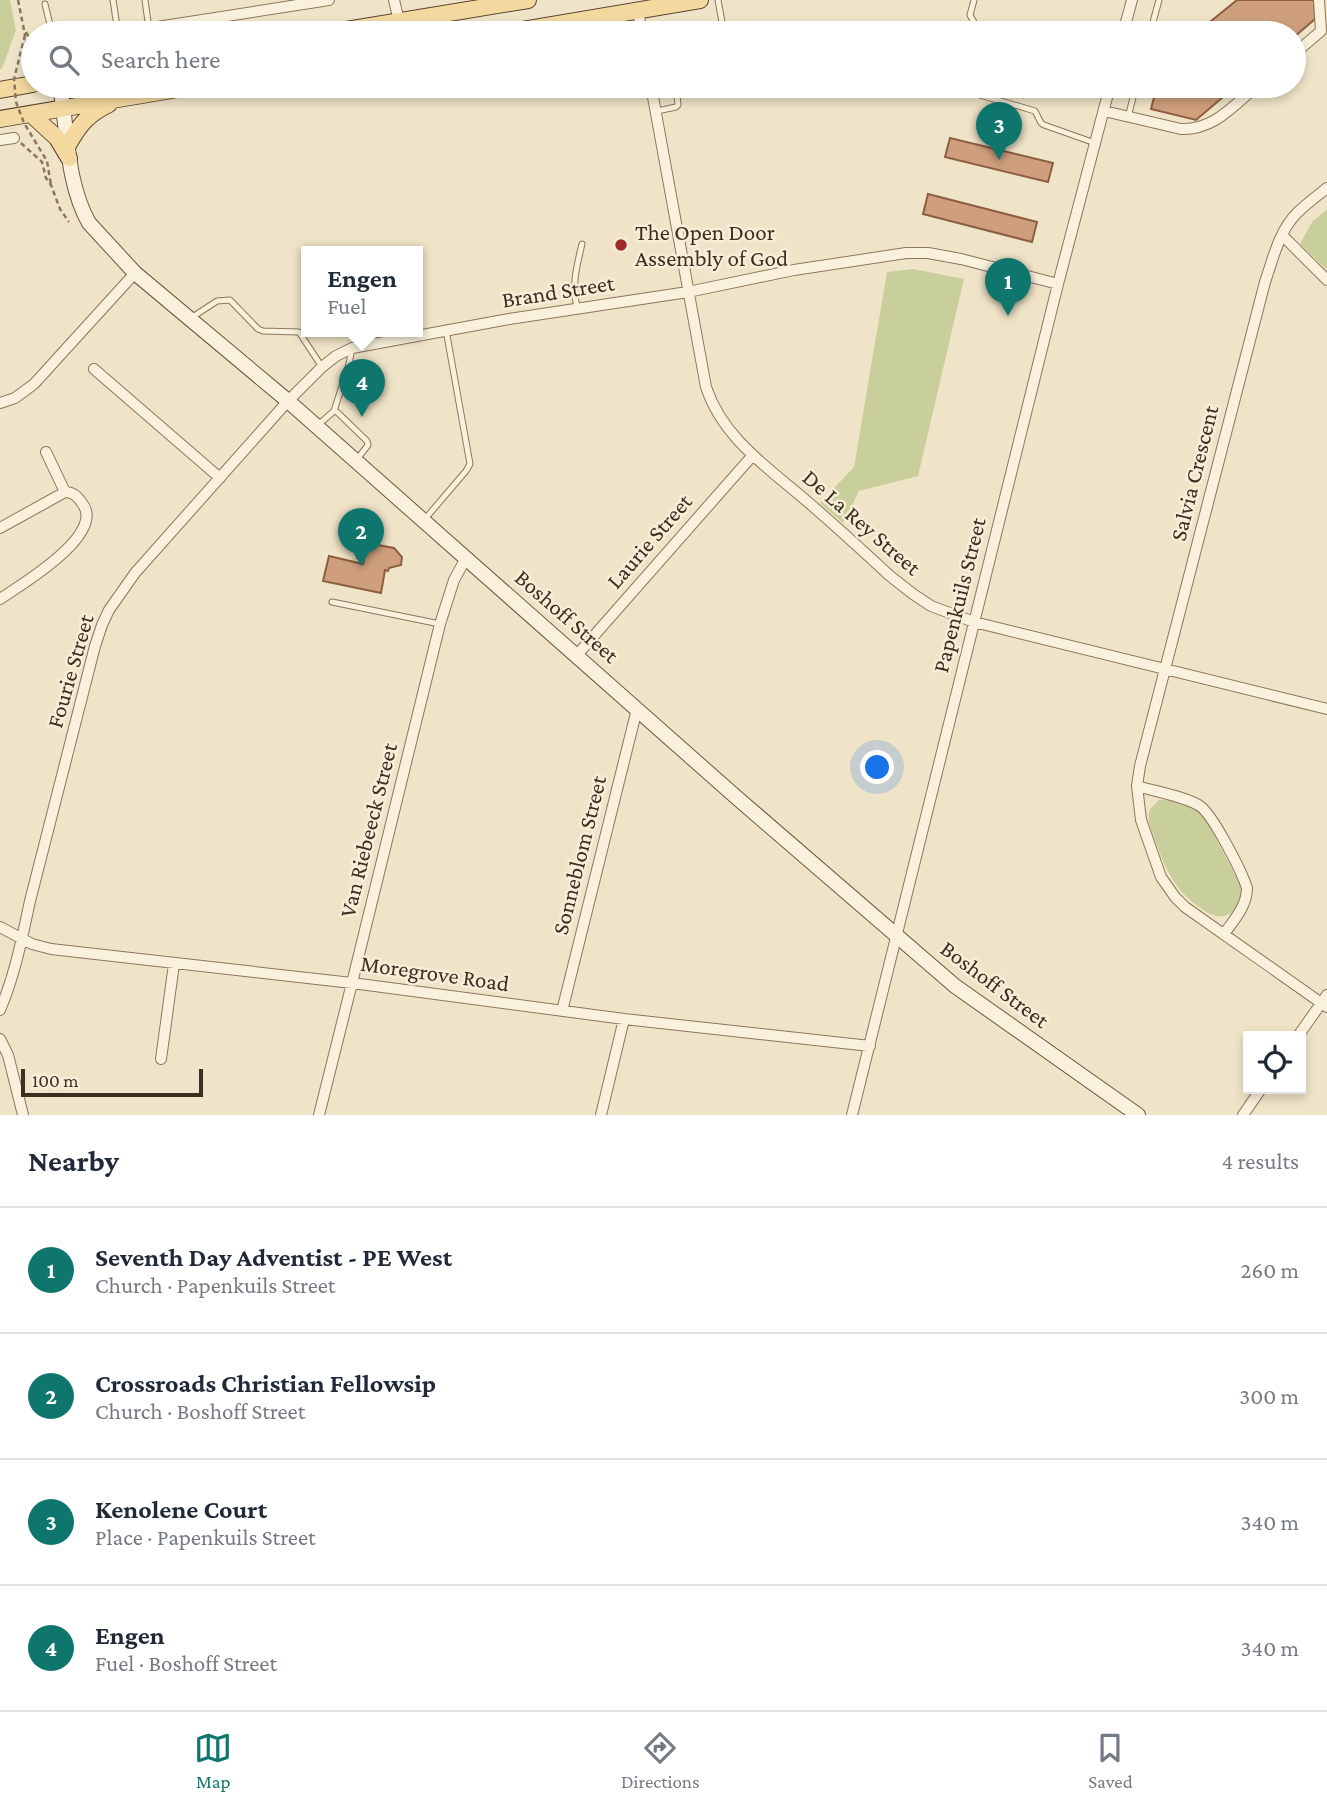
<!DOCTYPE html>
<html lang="en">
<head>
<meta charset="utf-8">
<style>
  body { margin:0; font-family:"Crimson Pro",serif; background:#f2f2f3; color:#1f2937 }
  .controls { position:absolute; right:21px; bottom:21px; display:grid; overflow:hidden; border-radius:0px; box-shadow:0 4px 10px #0003 }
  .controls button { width:63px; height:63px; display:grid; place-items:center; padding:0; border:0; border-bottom:2px solid #e0e1e3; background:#fff; color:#1f2937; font:35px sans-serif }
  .scale { position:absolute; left:21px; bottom:18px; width:182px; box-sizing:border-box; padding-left:7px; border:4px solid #3d2e20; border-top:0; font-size:19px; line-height:24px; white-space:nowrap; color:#3d2e20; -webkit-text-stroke:5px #f7eed8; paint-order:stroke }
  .you { position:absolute; left:878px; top:768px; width:24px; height:24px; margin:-18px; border:5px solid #fff; border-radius:50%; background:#1a73e8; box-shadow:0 0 0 10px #1a73e833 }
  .badge { display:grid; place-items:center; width:46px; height:46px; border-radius:50%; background:#0f766e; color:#fff; font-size:23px; font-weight:700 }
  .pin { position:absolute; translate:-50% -58px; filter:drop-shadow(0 2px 4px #0008) }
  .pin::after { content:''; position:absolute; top:37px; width:24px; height:21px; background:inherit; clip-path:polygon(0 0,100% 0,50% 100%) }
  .popup { position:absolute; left:301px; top:246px; width:122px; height:91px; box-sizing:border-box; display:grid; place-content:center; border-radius:0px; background:#fff; filter:drop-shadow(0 2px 5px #0005); font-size:23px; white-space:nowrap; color:#747a83 }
  .popup b { font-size:26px; color:#1f2937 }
  .popup::after { content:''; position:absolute; left:50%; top:100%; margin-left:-14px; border:14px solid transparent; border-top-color:#fff }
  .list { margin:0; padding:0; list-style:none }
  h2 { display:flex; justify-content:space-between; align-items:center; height:91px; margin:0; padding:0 28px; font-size:30px }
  h2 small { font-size:23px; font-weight:400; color:#747a83 }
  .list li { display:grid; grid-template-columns:46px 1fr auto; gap:21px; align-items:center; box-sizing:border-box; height:126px; padding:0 28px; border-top:2px solid #e0e1e3 }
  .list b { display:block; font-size:26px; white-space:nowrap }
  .list p { margin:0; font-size:23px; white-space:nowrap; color:#747a83 }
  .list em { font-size:23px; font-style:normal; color:#747a83 }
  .icon { flex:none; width:38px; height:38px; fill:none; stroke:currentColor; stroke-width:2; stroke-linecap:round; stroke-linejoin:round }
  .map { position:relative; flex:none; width:1327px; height:1115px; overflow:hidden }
  .search { position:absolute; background:#fff; box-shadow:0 4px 10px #0003; left:21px; right:21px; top:21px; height:77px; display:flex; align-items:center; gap:18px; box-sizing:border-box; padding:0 24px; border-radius:38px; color:#747a83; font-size:26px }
  .sheet { height:595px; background:#fff }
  nav { display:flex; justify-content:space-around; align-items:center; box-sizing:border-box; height:98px; border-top:2px solid #e0e1e3; background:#fff; font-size:19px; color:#747a83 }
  nav a { display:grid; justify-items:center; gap:4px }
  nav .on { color:#0f766e }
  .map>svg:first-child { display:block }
  .green { fill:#c9cf9b }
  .building { fill:#cf9f7d; stroke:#8d5f41; stroke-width:2 }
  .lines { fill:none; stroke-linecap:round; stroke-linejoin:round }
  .lane-casing { stroke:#8d765c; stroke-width:7 }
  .street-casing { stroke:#8d765c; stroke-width:12 }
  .secondary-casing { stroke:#6f573f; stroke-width:16 }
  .primary-casing { stroke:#5b4430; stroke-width:18 }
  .path { stroke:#8d765c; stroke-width:2.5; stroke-dasharray:5 3.5; stroke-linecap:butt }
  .lane { stroke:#faf1dc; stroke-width:5 }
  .street { stroke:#faf1dc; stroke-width:10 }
  .secondary { stroke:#faf1dc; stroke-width:14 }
  .primary { stroke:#f3d9a0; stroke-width:16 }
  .path-bridge { stroke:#8d765c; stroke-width:2.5; stroke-dasharray:5 3.5; stroke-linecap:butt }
  .poi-dot { fill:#9e2a2b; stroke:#f7eed8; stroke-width:2.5 }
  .labels { text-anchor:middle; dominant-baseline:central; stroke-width:5; stroke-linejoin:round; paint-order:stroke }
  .poi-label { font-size:23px; fill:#3d2e20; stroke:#f7eed8; text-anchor:start }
  .street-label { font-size:23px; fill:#3d2e20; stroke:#f7eed8 }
</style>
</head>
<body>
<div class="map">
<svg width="1327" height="1115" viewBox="0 0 1327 1115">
  <rect width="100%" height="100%" fill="#f0e4c8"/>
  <path class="green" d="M0,0H10L16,30L2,69H0Z
    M1327,209V270L1300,244L1312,222Z
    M913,269L964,279L918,476L859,491L843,523L820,503L854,467L887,272Z
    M1159,800C1175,800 1193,804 1204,816L1243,890C1243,900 1237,912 1227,915C1218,919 1209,914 1202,909C1169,888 1162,858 1149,824C1147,812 1150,808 1159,800Z"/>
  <path class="building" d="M1237,0H1314L1315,19L1294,37V33H1171V31L1200,30Z
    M1157,86H1236L1196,120L1151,109Z
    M950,138L1053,163L1048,182L945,157Z
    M928,194L1037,222L1032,242L923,214Z
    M362,542L394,548L402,557L401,565L389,568L388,571L385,570L381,593L323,581L329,556L363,564L364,561L357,558Z"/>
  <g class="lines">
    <g class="lane-casing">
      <path id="lane" d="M113,0L118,33
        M145,0L149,29
        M718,0L724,33
        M974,0L970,15L976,26L1002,33
        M45,4L52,33
        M1150,33L1159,0
        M980,95L1035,111L1041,123L1044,125L1095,143
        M657,111L676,107L678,105L676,86
        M1128,117L1136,86
        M577,309C572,283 576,269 582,244
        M191,318L217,301L230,300L258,329L263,331L299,332L322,367
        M334,411L349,364L352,348
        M318,425L334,411L337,412L367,441L368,445L358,458
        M425,519L466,471L470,464L446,330
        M332,602L440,624"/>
    </g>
    <g class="street-casing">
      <path id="street" d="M394,0L399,21
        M1319,0L1321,31
        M638,11L642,33
        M119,33L329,0
        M1123,33L1132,0
        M1294,54L1321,31
        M651,86L706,387C723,439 770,469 809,503C837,527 863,551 890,576L913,594L931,606L974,622L1327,709
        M1104,111L1181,129C1214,130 1233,106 1257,86
        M0,140L14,138
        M1327,188C1317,196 1306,204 1297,213C1279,231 1273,259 1265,282L1140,766L1137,786L1141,820L1161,877L1175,897L1185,907L1327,1007
        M1282,235L1327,280
        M94,369L220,478
        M0,403L15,398L34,384L135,273
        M46,452L65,492
        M0,528L65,492C73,492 77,496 82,503C107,534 21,585 0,599
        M577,655L753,455
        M1137,786C1154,791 1187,797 1200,806C1213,815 1242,872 1247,888C1247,906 1234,920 1224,934
        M0,927L32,944L51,949L352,983L624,1019L870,1046
        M0,1010C15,975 22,938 30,901L95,646L102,625L109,610L135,573L288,401L322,367L336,356L352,348L509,319L688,292L794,270L906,253H928L961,259L1058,284
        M562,1011L637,709
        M1298,1036L1327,995
        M0,1039L8,1055L23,1115
        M161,1059L174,964
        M319,1115L352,983L440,624L454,580L466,558
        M601,1115L624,1019
        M852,1115L1058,284L1110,86
        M1243,1115L1261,1089"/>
    </g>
    <g class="secondary-casing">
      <path id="secondary" d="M60,86C68,131 66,182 89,223L135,273L288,401L736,797L955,986L1138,1115"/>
    </g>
    <g class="primary-casing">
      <path id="primary" d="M328,33L528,0
        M504,33L700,0
        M0,90L33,84
        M31,114L57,138L69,158
        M0,119L195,86
        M68,145C80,124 87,115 109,104"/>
    </g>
    <path class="path" d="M18,0L25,35
      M26,32L28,36L25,46H33
      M21,143L42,162L46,178L51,185L60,209L69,222"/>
    <use href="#lane" class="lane"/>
    <use href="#street" class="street"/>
    <use href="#secondary" class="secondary"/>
    <use href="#primary" class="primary"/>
    <path class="path-bridge" d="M25,35L14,79L16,102L24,123L47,161L51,185"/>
  </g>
  <circle class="poi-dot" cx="621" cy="245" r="7"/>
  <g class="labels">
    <g class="poi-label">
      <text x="635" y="232">The Open Door<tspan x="635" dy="26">Assembly of God</tspan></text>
    </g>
    <g class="street-label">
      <text transform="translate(558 291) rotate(-9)">Brand Street</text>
      <text transform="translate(1194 473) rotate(-76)">Salvia Crescent</text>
      <text transform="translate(862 522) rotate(41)">De La Rey Street</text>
      <text transform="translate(649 541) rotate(-49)">Laurie Street</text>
      <text transform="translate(959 595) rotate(-76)">Papenkuils Street</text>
      <text transform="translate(567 616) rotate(41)">Boshoff Street</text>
      <text transform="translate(70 671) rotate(-74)">Fourie Street</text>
      <text transform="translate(368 830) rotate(-76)">Van Riebeeck Street</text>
      <text transform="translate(579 855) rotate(-76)">Sonneblom Street</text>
      <text transform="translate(435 973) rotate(8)">Moregrove Road</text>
      <text transform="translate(995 984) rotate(37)">Boshoff Street</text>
    </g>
  </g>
</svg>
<div class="controls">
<button><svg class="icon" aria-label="locate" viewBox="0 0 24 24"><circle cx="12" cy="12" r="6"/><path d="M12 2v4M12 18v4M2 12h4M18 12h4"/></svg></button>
</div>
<div class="scale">100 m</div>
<div class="you"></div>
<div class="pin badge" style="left:1008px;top:316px">1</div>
<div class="pin badge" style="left:361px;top:566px">2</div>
<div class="pin badge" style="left:999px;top:160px">3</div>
<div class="pin badge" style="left:362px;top:417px">4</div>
<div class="popup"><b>Engen</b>Fuel</div>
<div class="search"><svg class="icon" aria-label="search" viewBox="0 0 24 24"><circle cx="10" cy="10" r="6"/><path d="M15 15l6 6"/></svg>Search here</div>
</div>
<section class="sheet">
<h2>Nearby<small>4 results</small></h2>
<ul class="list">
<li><span class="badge">1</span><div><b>Seventh Day Adventist - PE West</b><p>Church · Papenkuils Street</p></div><em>260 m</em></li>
<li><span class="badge">2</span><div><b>Crossroads Christian Fellowsip</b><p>Church · Boshoff Street</p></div><em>300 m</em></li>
<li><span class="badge">3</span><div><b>Kenolene Court</b><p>Place · Papenkuils Street</p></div><em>340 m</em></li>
<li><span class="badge">4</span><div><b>Engen</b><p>Fuel · Boshoff Street</p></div><em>340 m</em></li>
</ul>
</section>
<nav>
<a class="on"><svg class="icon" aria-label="map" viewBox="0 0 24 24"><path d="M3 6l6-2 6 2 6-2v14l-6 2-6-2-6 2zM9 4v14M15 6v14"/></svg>Map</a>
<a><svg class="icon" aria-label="directions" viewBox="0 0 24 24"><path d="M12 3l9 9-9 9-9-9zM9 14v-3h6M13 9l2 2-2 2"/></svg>Directions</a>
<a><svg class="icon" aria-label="saved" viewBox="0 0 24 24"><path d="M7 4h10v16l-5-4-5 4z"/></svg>Saved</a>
</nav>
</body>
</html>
